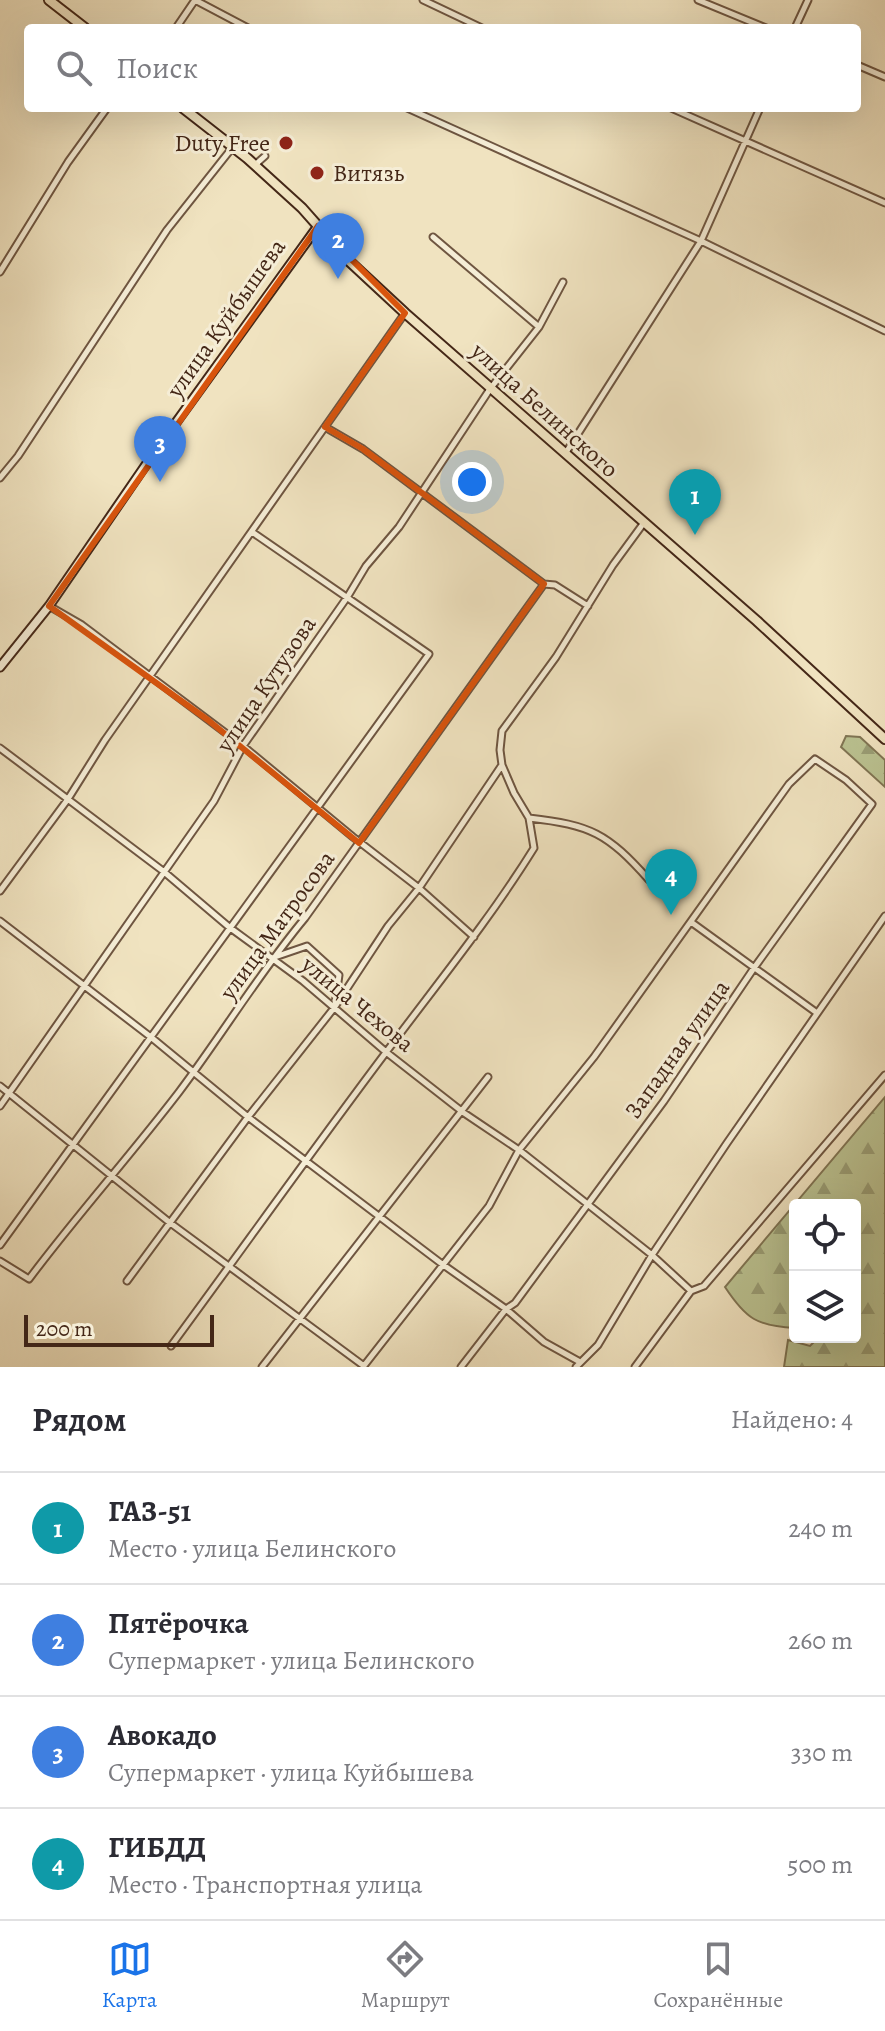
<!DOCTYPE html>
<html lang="ru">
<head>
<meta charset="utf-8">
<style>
  body { margin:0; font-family:Alegreya,serif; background:#f2f2f3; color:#2b2b33 }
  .controls { position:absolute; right:24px; bottom:24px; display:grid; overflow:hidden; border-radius:8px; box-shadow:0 8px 32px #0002 }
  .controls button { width:72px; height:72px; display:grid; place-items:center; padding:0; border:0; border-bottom:2px solid #e1e1e2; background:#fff; color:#2b2b33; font:40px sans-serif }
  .scale { position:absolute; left:24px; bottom:20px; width:190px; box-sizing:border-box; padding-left:8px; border:4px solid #442717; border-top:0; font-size:22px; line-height:28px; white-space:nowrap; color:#442717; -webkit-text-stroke:6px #f5edd6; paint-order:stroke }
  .you { position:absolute; left:472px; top:482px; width:28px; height:28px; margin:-20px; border:6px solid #fff; border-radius:50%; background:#1a73e8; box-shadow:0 0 0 12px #1a73e833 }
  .badge { display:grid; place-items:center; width:52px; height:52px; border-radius:50%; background:#1a73e8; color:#fff; font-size:26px; font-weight:700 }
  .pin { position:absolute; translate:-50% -66px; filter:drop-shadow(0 2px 4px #0008) }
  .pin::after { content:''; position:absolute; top:42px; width:28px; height:24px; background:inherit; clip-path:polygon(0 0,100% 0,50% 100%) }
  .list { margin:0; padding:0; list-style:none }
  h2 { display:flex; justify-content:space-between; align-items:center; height:104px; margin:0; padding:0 32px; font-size:34px }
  h2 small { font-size:26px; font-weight:400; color:#7c7c81 }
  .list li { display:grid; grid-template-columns:52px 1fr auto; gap:24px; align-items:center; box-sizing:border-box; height:112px; padding:0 32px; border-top:2px solid #e1e1e2 }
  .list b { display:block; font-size:30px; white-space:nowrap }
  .list p { margin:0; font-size:26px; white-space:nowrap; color:#7c7c81 }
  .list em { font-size:26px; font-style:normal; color:#7c7c81 }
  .icon { flex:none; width:44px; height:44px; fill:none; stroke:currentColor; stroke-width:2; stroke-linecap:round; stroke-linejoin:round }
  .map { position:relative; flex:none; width:885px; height:1367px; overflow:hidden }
  .search { position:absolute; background:#fff; box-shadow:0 8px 32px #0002; left:24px; right:24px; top:24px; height:88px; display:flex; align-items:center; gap:20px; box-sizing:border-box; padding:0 28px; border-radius:8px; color:#7c7c81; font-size:30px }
  .sheet { height:552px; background:#fff }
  nav { display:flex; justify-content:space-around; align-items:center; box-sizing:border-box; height:112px; border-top:2px solid #e1e1e2; background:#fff; font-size:22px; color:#7c7c81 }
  nav a { display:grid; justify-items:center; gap:4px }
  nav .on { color:#1a73e8 }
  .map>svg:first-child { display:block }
  .forest { fill:url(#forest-firs); stroke:#807554; stroke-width:2 }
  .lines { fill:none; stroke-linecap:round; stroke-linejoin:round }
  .street-casing { stroke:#6f5641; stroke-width:9 }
  .secondary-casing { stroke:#442717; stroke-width:11 }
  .primary-casing { stroke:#442717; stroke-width:12 }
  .street { stroke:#f5edd6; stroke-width:5 }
  .secondary { stroke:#f5edd6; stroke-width:7 }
  .primary { stroke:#f0e3c0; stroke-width:8 }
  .marked { fill:none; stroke:#d8540d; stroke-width:6; stroke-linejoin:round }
  .poi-dot { fill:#8f2418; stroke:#f5edd6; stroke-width:3 }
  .labels { text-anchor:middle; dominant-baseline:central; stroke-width:6; stroke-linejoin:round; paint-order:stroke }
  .poi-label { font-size:24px; fill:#442717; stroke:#f5edd6; text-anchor:end }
  .street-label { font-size:24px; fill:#442717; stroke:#f5edd6 }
</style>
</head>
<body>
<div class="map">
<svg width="885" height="1367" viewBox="0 0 885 1367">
  <defs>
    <pattern id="forest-firs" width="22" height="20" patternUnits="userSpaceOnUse" patternTransform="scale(2)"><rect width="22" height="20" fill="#bbc392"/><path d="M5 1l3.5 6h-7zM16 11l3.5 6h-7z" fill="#9a9e76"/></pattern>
  </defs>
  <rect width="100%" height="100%" fill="#f0e3c0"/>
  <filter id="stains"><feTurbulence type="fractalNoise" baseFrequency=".0025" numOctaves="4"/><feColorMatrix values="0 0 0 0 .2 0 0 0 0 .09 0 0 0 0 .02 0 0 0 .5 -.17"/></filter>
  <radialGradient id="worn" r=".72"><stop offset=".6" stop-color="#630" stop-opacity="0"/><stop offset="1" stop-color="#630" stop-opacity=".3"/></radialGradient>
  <path class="forest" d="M846,736L860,737L885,760V787L841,747Z
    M885,1097V1367H784L788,1340L810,1346L819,1337H855V1205H795V1328C757,1326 746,1319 725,1287Z"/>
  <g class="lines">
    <g class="street-casing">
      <path id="street" d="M195,0L248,28
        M423,0L482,28
        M698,0L766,28
        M176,28L195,0
        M795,28L808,0
        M857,65L885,77
        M407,108L701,241L885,331
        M671,108L885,203
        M255,165L265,156
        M433,237L539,327
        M0,272L68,162L107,108
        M325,427L363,449L544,584
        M565,454L701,241L760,108
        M0,478L18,456L167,230L232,148
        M643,524L613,565L556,657L502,731L500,750L502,765L514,793L529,818C591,825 607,833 649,880
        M544,584L555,585L588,606
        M49,606L82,625L243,746L353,837L419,888L474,937
        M0,748L163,871L229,927L303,981L386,1052L464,1113L519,1150L652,1255L691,1291
        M0,891L68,799L105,740L405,313
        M0,921L152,1038L248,1117L442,1264L506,1309L544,1342L580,1362
        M691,922L817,1013
        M272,958L307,946L339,975L335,1004
        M0,1086L169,1222L364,1366
        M0,1106L214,801L243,746L348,596L366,566L399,527L490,389L539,327L563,282
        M0,1245L429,654L252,532
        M0,1261L29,1279C77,1215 130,1156 179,1092C222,1035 259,973 305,918L544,584
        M127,1281L248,1117L334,1008L388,926L419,888L502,765
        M171,1346C243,1248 314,1148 387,1051C437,984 490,919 534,848L529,818
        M262,1367L488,1077
        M363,1367L489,1206L519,1150L594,1057L789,784L815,759L846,780L872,804L754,968L664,1101L515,1303L506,1309L461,1367
        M576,1367L598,1345L652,1255L727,1143L885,916
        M635,1367L691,1291L704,1286L885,1075"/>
    </g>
    <g class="secondary-casing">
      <path id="secondary" d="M0,667L49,606L154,453L318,226"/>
    </g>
    <g class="primary-casing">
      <path id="primary" d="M49,0L85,28
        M183,108L247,158L302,208L349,261L405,313L757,621L885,739"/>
    </g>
    <use href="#street" class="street"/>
    <use href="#secondary" class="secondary"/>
    <use href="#primary" class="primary"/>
  </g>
  <path class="marked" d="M318,226L405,313L325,427L363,449L544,584L359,843L208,720L49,606Z"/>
  <g class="poi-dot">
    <circle cx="286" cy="143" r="8"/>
    <circle cx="317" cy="173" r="8"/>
  </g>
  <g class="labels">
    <g class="poi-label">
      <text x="270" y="143">Duty Free</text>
      <text x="333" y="173" text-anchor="start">Витязь</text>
    </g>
    <g class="street-label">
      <text transform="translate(226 318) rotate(-55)">улица Куйбышева</text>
      <text transform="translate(545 410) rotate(42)">улица Белинского</text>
      <text transform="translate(266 684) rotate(-56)">улица Кутузова</text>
      <text transform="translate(277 925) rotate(-54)">улица Матросова</text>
      <text transform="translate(358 1004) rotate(39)">улица Чехова</text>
      <text transform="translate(677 1049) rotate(-55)">Западная улица</text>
    </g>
  </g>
  <rect width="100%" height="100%" filter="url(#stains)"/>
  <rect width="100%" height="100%" fill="url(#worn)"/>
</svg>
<div class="controls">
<button><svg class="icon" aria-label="locate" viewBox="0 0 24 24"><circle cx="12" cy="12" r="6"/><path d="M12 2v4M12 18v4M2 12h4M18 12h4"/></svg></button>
<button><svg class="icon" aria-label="layers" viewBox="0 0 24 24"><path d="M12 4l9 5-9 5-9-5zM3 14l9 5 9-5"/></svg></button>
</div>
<div class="scale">200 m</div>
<div class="you"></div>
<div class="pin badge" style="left:695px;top:535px;background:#0f9aa8">1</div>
<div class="pin badge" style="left:338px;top:279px;background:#3f7fe0">2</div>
<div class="pin badge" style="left:160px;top:482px;background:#3f7fe0">3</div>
<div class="pin badge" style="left:671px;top:915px;background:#0f9aa8">4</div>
<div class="search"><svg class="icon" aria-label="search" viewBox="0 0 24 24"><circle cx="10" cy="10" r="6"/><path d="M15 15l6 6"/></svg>Поиск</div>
</div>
<section class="sheet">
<h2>Рядом<small>Найдено: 4</small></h2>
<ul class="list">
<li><span class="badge" style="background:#0f9aa8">1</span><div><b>ГАЗ-51</b><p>Место · улица Белинского</p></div><em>240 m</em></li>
<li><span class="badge" style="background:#3f7fe0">2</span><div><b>Пятёрочка</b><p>Супермаркет · улица Белинского</p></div><em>260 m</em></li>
<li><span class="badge" style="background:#3f7fe0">3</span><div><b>Авокадо</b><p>Супермаркет · улица Куйбышева</p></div><em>330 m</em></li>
<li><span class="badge" style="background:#0f9aa8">4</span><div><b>ГИБДД</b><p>Место · Транспортная улица</p></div><em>500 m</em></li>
</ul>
</section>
<nav>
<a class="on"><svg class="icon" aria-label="map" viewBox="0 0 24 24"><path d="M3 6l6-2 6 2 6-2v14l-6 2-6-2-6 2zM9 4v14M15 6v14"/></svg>Карта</a>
<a><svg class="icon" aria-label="directions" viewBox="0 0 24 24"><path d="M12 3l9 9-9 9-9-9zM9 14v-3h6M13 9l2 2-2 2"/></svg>Маршрут</a>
<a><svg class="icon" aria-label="saved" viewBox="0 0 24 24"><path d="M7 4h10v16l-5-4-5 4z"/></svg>Сохранённые</a>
</nav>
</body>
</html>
